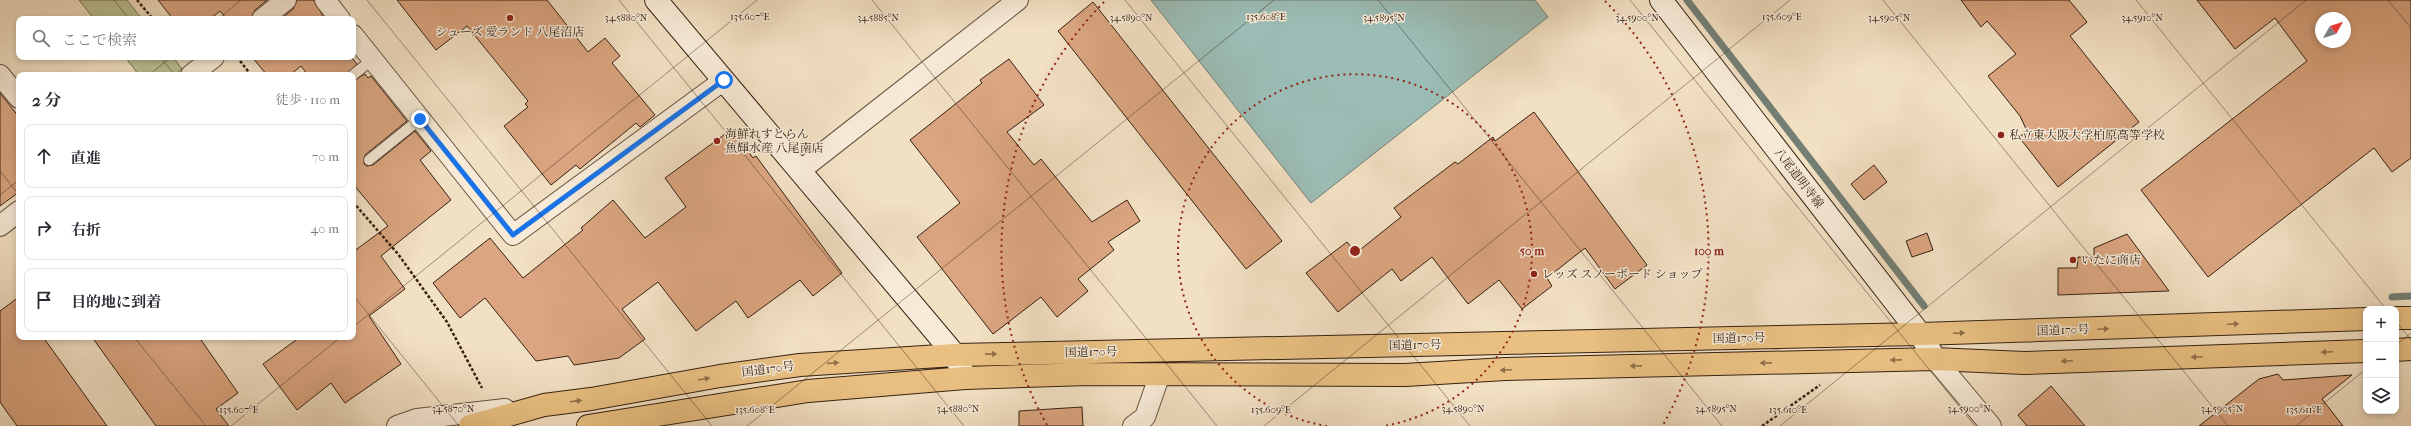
<!DOCTYPE html>
<html lang="ja">
<head>
<meta charset="utf-8">
<style>
  body { margin:0; font-family:"IM FELL French Canon","Noto Serif JP",serif; background:#f2f2f3; color:#2b2b33 }
  .controls { position:absolute; right:12px; bottom:12px; display:grid; overflow:hidden; border-radius:8px; box-shadow:0 2px 6px #0003 }
  .controls button { width:36px; height:36px; display:grid; place-items:center; padding:0; border:0; border-bottom:1px solid #e1e1e2; background:#fff; color:#2b2b33; font:20px sans-serif }
  .compass { position:absolute; left:2315px; top:12px; width:36px; height:36px; border-radius:50%; background:#fff; box-shadow:0 2px 6px #0003; rotate:51deg }
  .stop { position:absolute; width:12px; height:12px; margin:-9px; border:3px solid #1a73e8; border-radius:50%; background:#fff }
  .stop.end { background:#1a73e8; border-color:#fff; box-shadow:0 1px 4px #0008 }
  .list { margin:0; padding:0; list-style:none }
  h2 { display:flex; justify-content:space-between; align-items:center; height:52px; margin:0; padding:0 16px; font-size:17px }
  h2 small { font-size:13px; font-weight:400; color:#7c7c81 }
  .list li { display:grid; grid-template-columns:26px 1fr auto; gap:12px; align-items:center; box-sizing:border-box; height:64px; margin:0 8px 8px; padding:0 8px; border:1px solid #e1e1e2; border-radius:8px }
  .list b { display:block; font-size:15px; white-space:nowrap }
  .list em { font-size:13px; font-style:normal; color:#7c7c81 }
  .icon { flex:none; width:22px; height:22px; fill:none; stroke:currentColor; stroke-width:2; stroke-linecap:round; stroke-linejoin:round }
  .map { position:relative; flex:none; width:2411px; height:426px; overflow:hidden }
  .search { position:absolute; background:#fff; box-shadow:0 2px 6px #0003; left:16px; top:16px; width:340px; height:44px; display:flex; align-items:center; gap:10px; box-sizing:border-box; padding:0 14px; border-radius:8px; color:#7c7c81; font-size:15px }
  .panel { position:absolute; background:#fff; box-shadow:0 2px 6px #0003; left:16px; top:72px; width:340px; height:268px; border-radius:8px }
  .map>svg:first-child { display:block }
  .green { fill:#bac294; stroke:#787254 }
  .water { fill:#9bbdb6; stroke:#737f75 }
  .lines { fill:none; stroke-linecap:round; stroke-linejoin:round }
  .stream { stroke:#737f75; stroke-width:7 }
  .building { fill:#daa580; stroke:#362113; fill-rule:evenodd }
  .lane-casing { stroke:#65513f; stroke-width:12 }
  .street-casing { stroke:#65513f; stroke-width:22 }
  .secondary-casing { stroke:#362113; stroke-width:24 }
  .highway-casing { stroke:#362113; stroke-width:24 }
  .path { stroke:#362113; stroke-width:2.5; stroke-dasharray:3 2; stroke-linecap:butt }
  .lane { stroke:#f7ebd8; stroke-width:10 }
  .street { stroke:#f7ebd8; stroke-width:20 }
  .secondary { stroke:#f7ebd8; stroke-width:22 }
  .highway { stroke:#e9c082; stroke-width:22 }
  .oneway { fill:#90704a }
  .route { stroke:#1a73e8; stroke-width:5 }
  .ticks { fill:none; stroke:#362113; stroke-width:1; stroke-opacity:0.45 }
  .ring { fill:none; stroke:#8f2418; stroke-width:2; stroke-dasharray:2 4 }
  .poi-dot { fill:#8f2418; stroke:#f7ebd8; stroke-width:1.5 }
  .labels { text-anchor:middle; dominant-baseline:central; stroke-width:3; stroke-linejoin:round; paint-order:stroke }
  .poi-label { font-size:12px; fill:#362113; stroke:#f7ebd8; text-anchor:start }
  .street-label { font-size:12px; fill:#362113; stroke:#f7ebd8 }
  .ticks-label { font-size:10px; text-anchor:middle; fill:#362113; stroke:#f7ebd8; stroke-width:3; stroke-linejoin:round; paint-order:stroke }
  .centre { fill:#8f2418; stroke:#f7ebd8; stroke-width:2 }
  .ring-label { font-size:12px; text-anchor:middle; font-weight:bold; fill:#8f2418; stroke:#f7ebd8; stroke-width:3; stroke-linejoin:round; paint-order:stroke }
</style>
</head>
<body>
<div class="map">
<svg width="2411" height="426" viewBox="0 0 2411 426">
  <rect width="100%" height="100%" fill="#f2e0c3"/>
  <filter id="stains"><feTurbulence type="fractalNoise" baseFrequency=".005" numOctaves="4"/><feColorMatrix values="0 0 0 0 .2 0 0 0 0 .09 0 0 0 0 .02 0 0 0 .5 -.17"/></filter>
  <radialGradient id="worn" r=".72"><stop offset=".6" stop-color="#630" stop-opacity="0"/><stop offset="1" stop-color="#630" stop-opacity=".3"/></radialGradient>
  <path class="green" d="M79,0H127L142,19H94Z
    M125,57H173L182,69L174,75H139Z"/>
  <path class="water" d="M1151,0H1535L1548,17L1311,203Z"/>
  <g class="lines">
    <path class="stream" d="M1687,0L1924,306
      M2392,297L2411,296"/>
  </g>
  <path class="building" d="M158,0H267L255,10L251,19H227L220,11L210,19H173Z
    M297,0H314L323,16L319,19H281L293,9Z
    M397,0H547L588,52L605,38L620,56L612,63L655,115L640,127L636,123L580,169L576,165L551,185L504,126L528,107L525,104L528,101L467,26L436,50Z
    M1961,0H2069L2087,22L2070,36L2139,122L2058,187L2019,137L2027,131L2020,116L1988,76L2016,54L1987,21L1981,27Z
    M2197,0H2411V158L2392,172L2374,148L2208,277L2141,190L2307,61L2275,18L2235,49ZM2321,18H2345V42H2321Z
    M1093,2L1282,241L1246,269L1058,31Z
    M252,57H351L357,64L347,75H308L301,66L290,75H267Z
    M1009,59L1044,105L1007,132L1034,165L1041,159L1092,222L1127,200L1140,221L1108,242L1114,250L1078,279L1088,291L1057,317L1041,297L993,334L917,237L960,203L910,140L982,83L980,80Z
    M365,74L368,78L371,76L407,121L365,155L364,164L367,166L373,165L415,131L431,151L420,160L451,200L381,256L405,289L369,316L401,364L345,403L331,383L297,410L263,364L300,337H353V252L388,226L353,184V81Z
    M0,93L19,117V192L0,206Z
    M1534,112L1647,265L1615,289L1585,248L1547,278L1552,286L1522,309L1499,280L1468,304L1432,257L1401,281L1392,269L1338,312L1306,273L1347,242L1356,253L1401,217L1394,208L1455,162L1458,164L1493,137L1495,141Z
    M732,129L753,158L756,156L842,273L813,296L800,280L748,318L736,301L696,331L658,282L622,309L645,339L619,358L574,365L568,356L536,361L485,298L460,318L433,283L490,238L523,278L583,230L581,228L613,200L645,238L686,207L665,178Z
    M1874,165L1887,182L1864,200L1851,184Z
    M1927,233L1933,250L1912,257L1906,241Z
    M2127,234L2169,291L2058,295V268H2077L2078,257H2094V248Z
    M19,297V337H43L107,426H17L0,402V311Z
    M92,337H199L238,393L216,409L229,426H156Z
    M2278,374L2283,380L2352,375L2322,399L2343,426H2199L2259,379Z
    M2051,386L2085,426H2027L2018,415Z
    M1082,407L1083,426H1019V411Z"/>
  <g class="lines">
    <g class="lane-casing">
      <path id="lane" d="M353,75L373,59
        M369,160L420,119"/>
    </g>
    <g class="street-casing">
      <path id="street" d="M325,0L340,19
        M262,19L286,0
        M353,35L513,235L724,80
        M0,75L19,98
        M191,75L214,57
        M801,170L1018,0
        M0,226L19,211
        M1935,359L1991,426
        M397,426L417,419L505,409
        M1133,426L1145,417L1160,374"/>
    </g>
    <g class="secondary-casing">
      <path id="secondary" d="M656,0L955,355L965,378
        M1661,0L1920,334L1935,359"/>
    </g>
    <g class="highway-casing">
      <path id="highway" d="M2396,318H2411
        M2396,350L2411,349
        M470,426L544,405L591,399L720,376L800,365L955,355L1920,334L2366,319
        M588,426L808,391L965,378L1088,374L1405,375L1505,369L1935,359L2024,363L2366,351"/>
    </g>
    <path class="path" d="M137,0L153,19
      M237,57L251,75
      M353,202L398,254L447,322L482,388
      M1762,426L1820,385"/>
    <use href="#lane" class="lane"/>
    <use href="#street" class="street"/>
    <use href="#secondary" class="secondary"/>
    <use href="#highway" class="highway"/>
  </g>
  <defs><path id="oneway-solid" d="M-6-.8H1V-3.2L6.5 0L1 3.2V.8H-6Z"/></defs>
  <g class="oneway">
    <use href="#oneway-solid" transform="translate(2233 324) rotate(-2)"/>
    <use href="#oneway-solid" transform="translate(2103 329) rotate(-2)"/>
    <use href="#oneway-solid" transform="translate(1959 333) rotate(-2)"/>
    <use href="#oneway-solid" transform="translate(2327 352) rotate(178)"/>
    <use href="#oneway-solid" transform="translate(991 354) rotate(-1)"/>
    <use href="#oneway-solid" transform="translate(2197 357) rotate(178)"/>
    <use href="#oneway-solid" transform="translate(1896 360) rotate(179)"/>
    <use href="#oneway-solid" transform="translate(2067 361) rotate(178)"/>
    <use href="#oneway-solid" transform="translate(833 363) rotate(-4)"/>
    <use href="#oneway-solid" transform="translate(1766 363) rotate(179)"/>
    <use href="#oneway-solid" transform="translate(1636 366) rotate(179)"/>
    <use href="#oneway-solid" transform="translate(1506 370) rotate(178)"/>
    <use href="#oneway-solid" transform="translate(704 379) rotate(-10)"/>
    <use href="#oneway-solid" transform="translate(576 401) rotate(-7)"/>
  </g>
  <g class="lines">
    <path class="route" d="M420,119L513,235L724,80"/>
  </g>
  <path class="ticks" d="M114,0L129,19M367,0L712,426M619,0L964,426M872,0L1217,426M1125,0L1470,426M1378,0L1722,426M1630,0L1975,426M1883,0L2228,426M2136,0L2386,309M2388,0L2411,28M218,19L241,0M160,57L175,75M149,75L171,57M0,171L19,195M0,195L19,180M353,295L459,426M2396,321L2411,340M353,327L757,0M134,337L206,426M2396,345L2411,333M231,426L341,337M747,426L1274,0M1264,426L1790,0M1780,426L2306,0M2296,426L2366,369"/>
  <g class="ring">
    <path d="M1327 426A177 177 0 1 1 1383 426"/>
    <path d="M1047 425A354 354 0 0 1 1105 1M1605 1A354 354 0 0 1 1663 425"/>
  </g>
  <g class="poi-dot">
    <circle cx="510" cy="18" r="4"/>
    <circle cx="2001" cy="135" r="4"/>
    <circle cx="717" cy="141" r="4"/>
    <circle cx="2073" cy="260" r="4"/>
    <circle cx="1534" cy="274" r="4"/>
  </g>
  <g class="labels">
    <g class="poi-label">
      <text x="510" y="32" text-anchor="middle">シューズ 愛ランド 八尾沼店</text>
      <text x="725" y="134">海鮮れすとらん<tspan x="725" dy="14">魚輝水産 八尾南店</tspan></text>
      <text x="2009" y="135">私立東大阪大学柏原高等学校</text>
      <text x="2081" y="260">いたに商店</text>
      <text x="1542" y="274">レッズ スノーボード ショップ</text>
    </g>
    <g class="street-label">
      <text transform="translate(1799 178) rotate(52)">八尾道明寺線</text>
      <text transform="translate(2063 330) rotate(-2)">国道170号</text>
      <text transform="translate(1739 338) rotate(-1)">国道170号</text>
      <text transform="translate(1415 345) rotate(-1)">国道170号</text>
      <text transform="translate(1091 352) rotate(-1)">国道170号</text>
      <text transform="translate(768 369) rotate(-7)">国道170号</text>
    </g>
  </g>
  <g class="ticks-label">
    <text x="750" y="20">135.607°E</text>
    <text x="1266" y="20">135.608°E</text>
    <text x="1782" y="20">135.609°E</text>
    <text x="626" y="21">34.5880°N</text>
    <text x="878" y="21">34.5885°N</text>
    <text x="1131" y="21">34.5890°N</text>
    <text x="1384" y="21">34.5895°N</text>
    <text x="1637" y="21">34.5900°N</text>
    <text x="1889" y="21">34.5905°N</text>
    <text x="2142" y="21">34.5910°N</text>
    <text x="453" y="412">34.5870°N</text>
    <text x="958" y="412">34.5880°N</text>
    <text x="1463" y="412">34.5890°N</text>
    <text x="1716" y="412">34.5895°N</text>
    <text x="1969" y="412">34.5900°N</text>
    <text x="2222" y="412">34.5905°N</text>
    <text x="239" y="413">135.607°E</text>
    <text x="755" y="413">135.608°E</text>
    <text x="1271" y="413">135.609°E</text>
    <text x="1788" y="413">135.610°E</text>
    <text x="2304" y="413">135.611°E</text>
  </g>
  <circle cx="1355" cy="251" r="6" class="centre"/>
  <g class="ring-label">
    <text x="1532" y="255">50 m</text>
    <text x="1709" y="255">100 m</text>
  </g>
  <rect width="100%" height="100%" filter="url(#stains)"/>
  <rect width="100%" height="100%" fill="url(#worn)"/>
</svg>
<div class="controls">
<button>+</button>
<button>−</button>
<button><svg class="icon" aria-label="layers" viewBox="0 0 24 24"><path d="M12 4l9 5-9 5-9-5zM3 14l9 5 9-5"/></svg></button>
</div>
<svg class="compass" viewBox="-18 -18 36 36"><path d="M0-13l5 13h-10z" fill="#e53935"/><path d="M0 13l5-13h-10z" fill="#7c7c81"/></svg>
<div class="stop" style="left:724px;top:80px"></div>
<div class="stop end" style="left:420px;top:119px"></div>
<div class="search"><svg class="icon" aria-label="search" viewBox="0 0 24 24"><circle cx="10" cy="10" r="6"/><path d="M15 15l6 6"/></svg>ここで検索</div>
<section class="panel">
<h2>2 分<small>徒歩 · 110 m</small></h2>
<ul class="list">
<li><svg class="icon" aria-label="ahead" viewBox="0 0 24 24"><path d="M12 20V5M6 11l6-6 6 6"/></svg><div><b>直進</b></div><em>70 m</em></li>
<li><svg class="icon" aria-label="right" viewBox="0 0 24 24"><path d="M7 20v-9h11M14 6l5 5-5 5"/></svg><div><b>右折</b></div><em>40 m</em></li>
<li><svg class="icon" aria-label="arrive" viewBox="0 0 24 24"><path d="M6 21V4h12l-3 4 3 4H6"/></svg><div><b>目的地に到着</b></div></li>
</ul>
</section>
</div>
</body>
</html>
